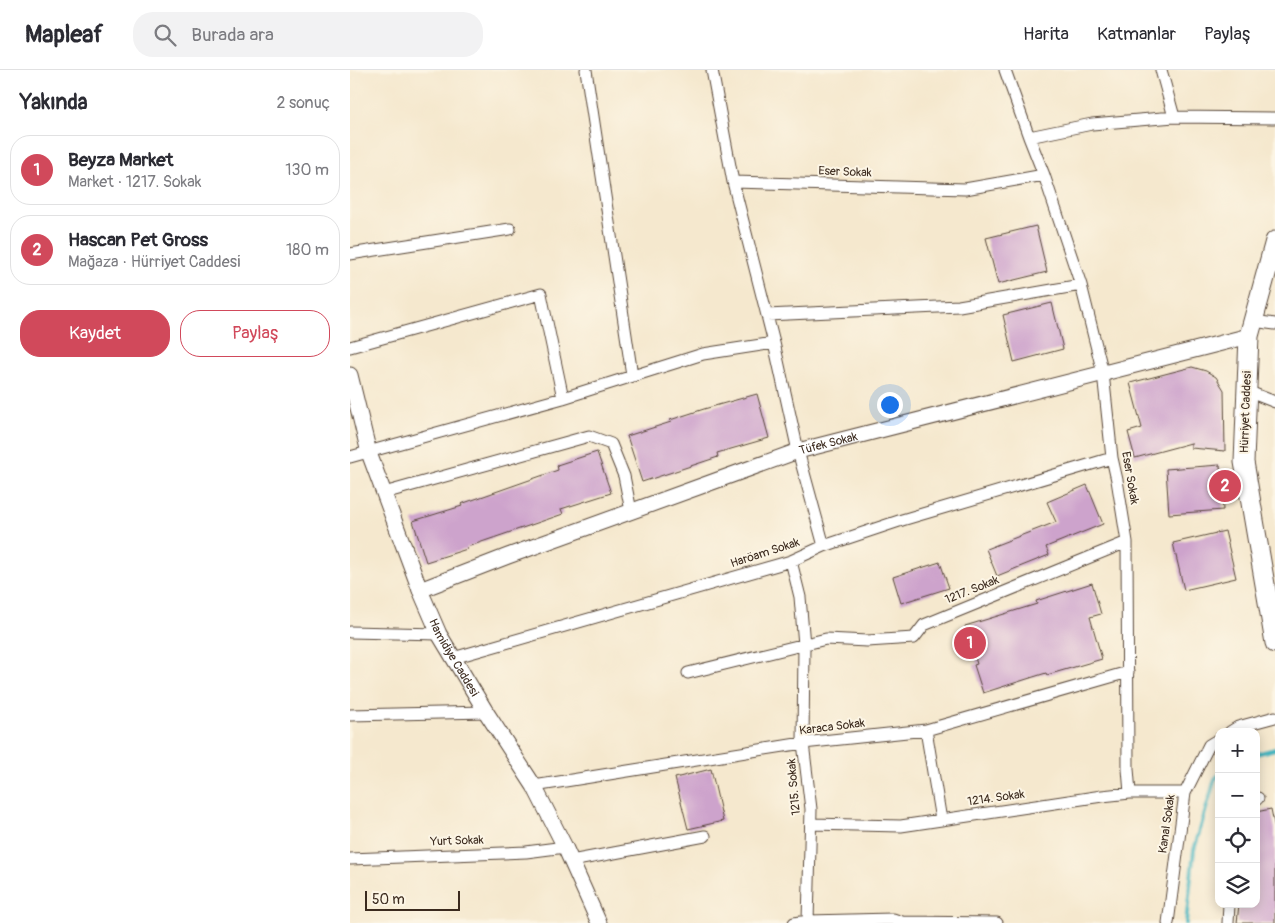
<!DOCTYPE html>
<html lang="tr">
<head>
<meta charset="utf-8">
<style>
  body { margin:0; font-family:Pangolin,sans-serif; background:#f2f2f3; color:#2b2b33 }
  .controls { position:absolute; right:15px; bottom:15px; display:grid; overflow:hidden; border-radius:10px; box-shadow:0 2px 12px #0003 }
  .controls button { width:45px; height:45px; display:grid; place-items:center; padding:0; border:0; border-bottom:1px solid #e1e1e2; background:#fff; color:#2b2b33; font:25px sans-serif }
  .scale { position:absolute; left:15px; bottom:12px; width:95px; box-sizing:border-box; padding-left:5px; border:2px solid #3b2a1e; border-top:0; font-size:14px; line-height:18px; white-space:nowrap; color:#3b2a1e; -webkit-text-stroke:4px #fcf5e5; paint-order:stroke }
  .you { position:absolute; left:539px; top:334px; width:18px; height:18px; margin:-12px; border:4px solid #fff; border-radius:50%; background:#1a73e8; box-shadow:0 0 0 8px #1a73e833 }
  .badge { display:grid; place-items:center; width:32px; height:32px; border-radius:50%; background:#d1495b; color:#fff; font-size:16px; font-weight:700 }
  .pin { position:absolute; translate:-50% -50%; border:2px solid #fff; box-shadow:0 1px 5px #0006 }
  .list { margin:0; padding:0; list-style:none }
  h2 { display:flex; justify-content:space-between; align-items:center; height:65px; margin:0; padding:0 20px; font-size:21px }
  h2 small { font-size:16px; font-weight:400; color:#7c7c81 }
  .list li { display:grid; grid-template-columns:32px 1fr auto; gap:15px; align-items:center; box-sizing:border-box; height:70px; margin:0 10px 10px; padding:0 10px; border:1px solid #e1e1e2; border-radius:20px }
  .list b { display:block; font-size:19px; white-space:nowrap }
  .list p { margin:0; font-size:16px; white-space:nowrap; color:#7c7c81 }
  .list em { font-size:16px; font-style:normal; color:#7c7c81 }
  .actions { display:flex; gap:10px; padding:15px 20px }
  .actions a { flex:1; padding:11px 0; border:1px solid #d1495b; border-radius:20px; text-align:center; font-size:18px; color:#d1495b }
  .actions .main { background:#d1495b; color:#fff }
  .icon { flex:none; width:28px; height:28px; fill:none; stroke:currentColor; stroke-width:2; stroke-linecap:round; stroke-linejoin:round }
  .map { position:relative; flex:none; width:925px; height:853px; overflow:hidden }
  header { display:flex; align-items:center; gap:30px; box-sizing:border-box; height:70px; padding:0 25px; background:#fff; border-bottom:1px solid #e1e1e2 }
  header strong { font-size:24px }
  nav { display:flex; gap:28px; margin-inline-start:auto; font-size:18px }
  .search { width:350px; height:45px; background:#f2f2f3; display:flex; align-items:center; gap:12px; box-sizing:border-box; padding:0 18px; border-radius:20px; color:#7c7c81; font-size:19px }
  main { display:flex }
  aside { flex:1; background:#fff }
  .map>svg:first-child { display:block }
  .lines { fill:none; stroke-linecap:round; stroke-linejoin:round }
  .stream { stroke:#46b5c0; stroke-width:4 }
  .building { fill:#cda3cc }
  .minor-casing { stroke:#574638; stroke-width:13 }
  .tertiary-casing { stroke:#574638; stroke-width:17 }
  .primary-casing { stroke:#574638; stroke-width:21 }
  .minor { stroke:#fff; stroke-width:11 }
  .tertiary { stroke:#fff; stroke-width:15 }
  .primary { stroke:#fff; stroke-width:19 }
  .labels { text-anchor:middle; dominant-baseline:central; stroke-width:4; stroke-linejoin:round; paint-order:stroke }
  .street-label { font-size:12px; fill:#3b2a1e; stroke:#fcf5e5 }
</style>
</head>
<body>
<header>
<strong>Mapleaf</strong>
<div class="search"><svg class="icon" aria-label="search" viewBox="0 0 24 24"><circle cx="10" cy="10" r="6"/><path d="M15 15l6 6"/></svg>Burada ara</div>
<nav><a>Harita</a><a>Katmanlar</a><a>Paylaş</a></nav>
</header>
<main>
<aside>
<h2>Yakında<small>2 sonuç</small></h2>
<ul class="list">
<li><span class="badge">1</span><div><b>Beyza Market</b><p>Market · 1217. Sokak</p></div><em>130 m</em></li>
<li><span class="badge">2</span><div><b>Hascan Pet Gross</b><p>Mağaza · Hürriyet Caddesi</p></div><em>180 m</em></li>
</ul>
<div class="actions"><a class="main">Kaydet</a><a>Paylaş</a></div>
</aside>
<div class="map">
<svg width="925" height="853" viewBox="0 0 925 853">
  <rect width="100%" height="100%" fill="#fcf5e5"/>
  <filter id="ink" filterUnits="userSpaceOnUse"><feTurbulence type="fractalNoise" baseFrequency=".02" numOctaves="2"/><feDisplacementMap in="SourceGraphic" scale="10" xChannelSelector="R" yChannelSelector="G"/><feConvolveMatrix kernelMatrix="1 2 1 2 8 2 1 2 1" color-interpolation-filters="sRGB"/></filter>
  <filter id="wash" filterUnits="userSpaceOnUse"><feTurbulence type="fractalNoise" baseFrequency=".0096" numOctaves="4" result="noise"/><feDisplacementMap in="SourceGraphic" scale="20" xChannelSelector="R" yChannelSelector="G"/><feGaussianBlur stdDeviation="1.12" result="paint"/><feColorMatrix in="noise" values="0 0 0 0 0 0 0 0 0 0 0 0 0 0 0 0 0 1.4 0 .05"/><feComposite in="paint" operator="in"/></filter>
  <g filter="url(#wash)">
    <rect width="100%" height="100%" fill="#f5e8ce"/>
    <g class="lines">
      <path class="stream" d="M906,684L925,679
        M836,853L844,780L865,709L869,705"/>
    </g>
    <g id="blocks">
      <path class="building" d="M686,156L697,202L648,214L636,168Z
        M702,233L713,279L664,292L653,245Z
        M842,297L856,301L866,307L874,320L875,381L841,378V373L785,388L778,362L792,358L780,313Z
        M407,324L419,368L367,383L368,387L292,412L277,366L321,352L320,350L354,339Z
        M247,382L261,423L211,439L213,444L117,477V479L76,492L63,451L112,436L111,434L208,400L207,395Z
        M870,395L873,440L819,444L816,399Z
        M737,415L753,454L696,477L699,485L647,506L636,479L706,452L697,432Z
        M875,461L886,508L834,520L823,473Z
        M590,492L599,518L551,533L543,507Z
        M742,513L751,544L740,547L752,589L697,605L696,603L633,623L624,595L627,594L615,556L687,534L686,531Z
        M361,699L373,751L338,759L325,708Z
        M921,739L925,759V853H887L889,834H906V742Z"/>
    </g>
  </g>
  <g filter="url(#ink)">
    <use href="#blocks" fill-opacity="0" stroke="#574638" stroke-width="1"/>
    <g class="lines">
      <g class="minor-casing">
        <path id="minor" d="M236,0L282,305
          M362,0L383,112L424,273L448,381L474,476
          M811,0L824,47
          M679,67L742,54L824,47L925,48
          M694,105L731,215L753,303L762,388L767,410L777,472L778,699L780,723
          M383,112L615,119L694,105L679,67L655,0
          M0,184L160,159
          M417,245L609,236L731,215
          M903,251L925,254
          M0,277L191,224L213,328
          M897,321L925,332
          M0,387L213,328L353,284L424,273
          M34,423L239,366L261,374L274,406L281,441
          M441,491L450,527L454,575L453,673L461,739L458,851
          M0,562L89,564
          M103,588L441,491L474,476L552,450L762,388
          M338,603L476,569L517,571L564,568L574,555L777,472
          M0,645L136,642
          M576,660L591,750
          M880,662L888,657L925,647
          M184,716L453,673L576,660L778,602
          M906,730L908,728
          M461,754L551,756L752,726L780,723H835
          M0,789L176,782L215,777
          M221,791L355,766
          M444,853L458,851L543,849L552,852L647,853
          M818,853L835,723L859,675L869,669
          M878,853L879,834"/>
      </g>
      <g class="tertiary-casing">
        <g id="tertiary">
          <path id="s1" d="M0,305L19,383L70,520L89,564L136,642L184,716L215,777L249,853"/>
          <path id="s2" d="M70,520L158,486L448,381L899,266"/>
        </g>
      </g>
      <g class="primary-casing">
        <path id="primary" d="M925,171L899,266L894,392L925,573"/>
      </g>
      <use href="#minor" class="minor"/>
      <use href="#tertiary" class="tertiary"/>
      <use href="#primary" class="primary"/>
    </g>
  </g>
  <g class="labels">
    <g class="street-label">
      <text transform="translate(495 102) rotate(2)">Eser Sokak</text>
      <text transform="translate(896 342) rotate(-88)">Hürriyet Caddesi</text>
      <text stroke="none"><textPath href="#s2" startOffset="434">Tüfek Sokak</textPath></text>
      <text transform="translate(780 408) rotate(80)">Eser Sokak</text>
      <text transform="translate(415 483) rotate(-18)">Haröam Sokak</text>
      <text transform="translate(622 520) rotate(-22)">1217. Sokak</text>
      <text stroke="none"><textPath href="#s1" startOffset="302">Hamidiye Caddesi</textPath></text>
      <text transform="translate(482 657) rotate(-7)">Karaca Sokak</text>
      <text transform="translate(444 717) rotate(-95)">1215. Sokak</text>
      <text transform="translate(646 728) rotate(-8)">1214. Sokak</text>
      <text transform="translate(817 754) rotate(-82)">Kanal Sokak</text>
      <text transform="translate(107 771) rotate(-2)">Yurt Sokak</text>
    </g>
  </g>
</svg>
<div class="controls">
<button>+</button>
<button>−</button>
<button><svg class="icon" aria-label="locate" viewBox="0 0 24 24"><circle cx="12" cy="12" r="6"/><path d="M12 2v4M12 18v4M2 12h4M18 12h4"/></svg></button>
<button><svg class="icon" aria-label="layers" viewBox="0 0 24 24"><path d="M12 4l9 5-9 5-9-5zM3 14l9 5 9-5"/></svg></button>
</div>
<div class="scale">50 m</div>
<div class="you"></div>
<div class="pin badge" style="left:620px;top:573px">1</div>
<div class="pin badge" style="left:875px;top:416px">2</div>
</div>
</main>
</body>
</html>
